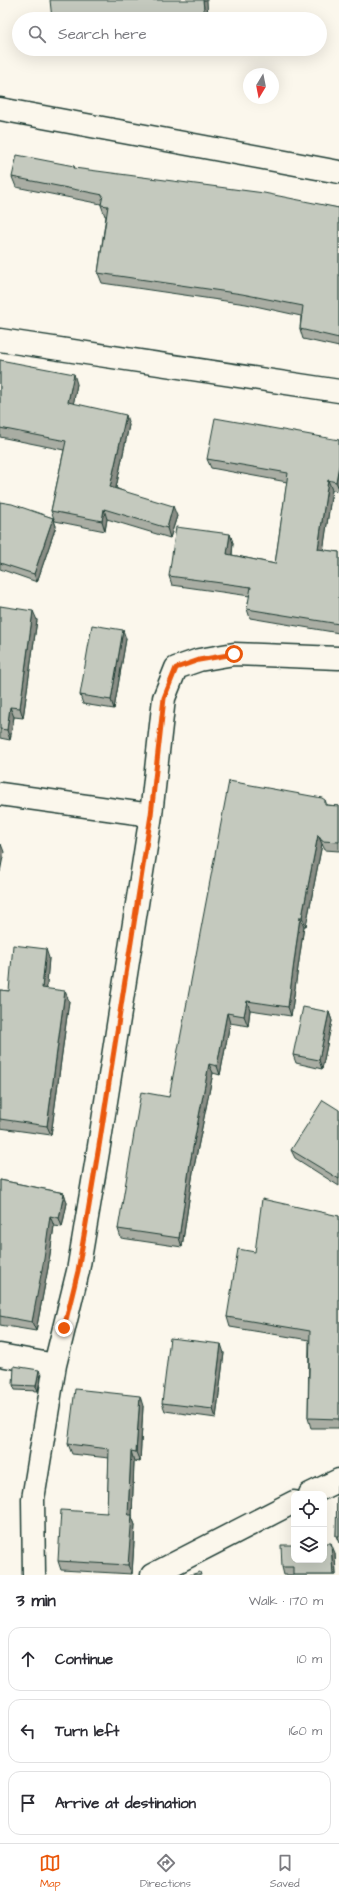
<!DOCTYPE html>
<html lang="en">
<head>
<meta charset="utf-8">
<style>
  body { margin:0; font-family:"Architects Daughter",sans-serif; background:#f2f2f3; color:#2b2b33 }
  .controls { position:absolute; right:12px; bottom:12px; display:grid; overflow:hidden; border-radius:8px; box-shadow:0 4px 16px #0002 }
  .controls button { width:36px; height:36px; display:grid; place-items:center; padding:0; border:0; border-bottom:1px solid #e1e1e2; background:#fff; color:#2b2b33; font:20px sans-serif }
  .compass { position:absolute; left:243px; top:68px; width:36px; height:36px; border-radius:50%; background:#fff; box-shadow:0 4px 16px #0002; rotate:190deg }
  .stop { position:absolute; width:12px; height:12px; margin:-9px; border:3px solid #ea580c; border-radius:50%; background:#fff }
  .stop.end { background:#ea580c; border-color:#fff; box-shadow:0 1px 4px #0008 }
  .list { margin:0; padding:0; list-style:none }
  h2 { display:flex; justify-content:space-between; align-items:center; height:52px; margin:0; padding:0 16px; font-size:17px }
  h2 small { font-size:13px; font-weight:400; color:#7c7c81 }
  .list li { display:grid; grid-template-columns:26px 1fr auto; gap:12px; align-items:center; box-sizing:border-box; height:64px; margin:0 8px 8px; padding:0 8px; border:1px solid #e1e1e2; border-radius:12px }
  .list b { display:block; font-size:15px; white-space:nowrap }
  .list em { font-size:13px; font-style:normal; color:#7c7c81 }
  .icon { flex:none; width:22px; height:22px; fill:none; stroke:currentColor; stroke-width:2; stroke-linecap:round; stroke-linejoin:round }
  .map { position:relative; flex:none; width:339px; height:1575px; overflow:hidden }
  .search { position:absolute; background:#fff; box-shadow:0 4px 16px #0002; left:12px; right:12px; top:12px; height:44px; display:flex; align-items:center; gap:10px; box-sizing:border-box; padding:0 14px; border-radius:22px; color:#7c7c81; font-size:15px }
  .sheet { height:268px; background:#fff }
  nav { display:flex; justify-content:space-around; align-items:center; box-sizing:border-box; height:56px; border-top:1px solid #e1e1e2; background:#fff; font-size:11px; color:#7c7c81 }
  nav a { display:grid; justify-items:center; gap:2px }
  nav .on { color:#ea580c }
  .map>svg:first-child { display:block }
  .lines { fill:none; stroke-linecap:round; stroke-linejoin:round }
  .street-casing { stroke:#1f3d34; stroke-width:25 }
  .street { stroke:#fbf7ec; stroke-width:22 }
  .wall { fill:#a9ada3; stroke:#1f3d34 }
  .shaded-wall { fill:#898d85; stroke:#1f3d34 }
  .building { fill:#c4c9be; stroke:#1f3d34 }
  .route { stroke:#ea580c; stroke-width:5 }
</style>
</head>
<body>
<div class="map">
<svg width="339" height="1575" viewBox="0 0 339 1575">
  <rect width="100%" height="100%" fill="#fbf7ec"/>
  <filter id="ink" filterUnits="userSpaceOnUse"><feTurbulence type="fractalNoise" baseFrequency=".025" numOctaves="2"/><feDisplacementMap in="SourceGraphic" scale="8" xChannelSelector="R" yChannelSelector="G"/><feConvolveMatrix kernelMatrix="1 2 1 2 8 2 1 2 1" color-interpolation-filters="sRGB"/></filter>
  <g filter="url(#ink)">
    <g class="lines">
      <g class="street-casing">
        <path id="street" d="M0,109L339,172
          M0,340L339,391
          M0,794L151,815
          M0,1355L55,1365
          M310,1494L339,1480
          M34,1575L33,1499L55,1365L78,1271L99,1146L151,815L164,698L176,668L199,660L234,654L339,658
          M152,1575L294,1502"/>
      </g>
      <use href="#street" class="street"/>
    </g>
    <path class="wall" d="M74,166L75,169L339,208V347L303,339L300,329L301,316L246,304L102,283L98,273L106,216H105L101,205V204L16,187L12,177Z
      M0,360L77,384L73,404L129,425L116,488L177,516L170,538L107,519L105,531L55,521L51,511L64,450L0,437Z
      M339,440V491L332,490L323,550L339,552V633L250,618L247,609L250,596L172,585L169,576L230,534L233,543L232,555L275,564L287,482L211,468L207,459Z
      M0,502L53,518L56,526L37,582L0,569Z
      M0,606L37,620L23,718L14,717L10,740L0,738Z
      M126,639L114,709L83,704L80,695Z
      M325,800L327,805L339,806V851L325,850L322,844L306,926H304L291,1016L250,1010L248,1026L230,1023L220,1075L213,1073L193,1172L182,1247L121,1238L118,1229L169,1097Z
      M49,958L46,989L69,1001L51,1135L0,1128V990L9,991Z
      M329,1012L332,1021L322,1069L296,1063L293,1055Z
      M339,1110V1186L295,1158L291,1150Z
      M0,1180L64,1193L67,1203L62,1227L54,1226L48,1268L36,1331L0,1325Z
      M339,1216V1428H311L308,1418L309,1340L230,1327L227,1317L255,1252Z
      M224,1353L216,1418L165,1411L162,1403Z
      M41,1375L38,1391L15,1390L13,1385Z
      M143,1406L140,1462L134,1461L132,1517L135,1525L132,1574L61,1570L58,1561L107,1513L109,1458L72,1454L68,1444Z
      M339,1483V1543L336,1536Z
      M335,1553L336,1575H284L282,1567Z"/>
    <path class="shaded-wall" d="M203,0H207L208,19H205Z
      M74,374L77,384L72,412L68,402Z
      M126,415L129,425L114,497L110,487Z
      M339,465V489L336,482Z
      M328,480L332,490L322,559L318,549Z
      M173,506L177,516L170,538L167,528Z
      M104,509L107,519L105,531L102,521Z
      M53,518L56,526L37,582L34,574Z
      M230,534L233,543L231,563L227,554Z
      M33,611L37,620L23,718L20,708Z
      M123,630L126,639L114,709L111,700Z
      M10,707L14,717L10,740L7,730Z
      M318,835L322,844L306,926L302,917Z
      M1,844L4,852L0,872V849Z
      M300,917L304,926L291,1016L288,1007Z
      M46,949L49,958L46,998L42,988Z
      M65,991L69,1001L51,1135L47,1126Z
      M247,1001L250,1010L248,1026L244,1016Z
      M329,1012L332,1021L322,1069L319,1060Z
      M227,1013L230,1023L220,1075L217,1066Z
      M209,1064L213,1073L193,1172L182,1247L179,1238L190,1163Z
      M64,1193L67,1203L62,1227L59,1218Z
      M50,1216L54,1226L48,1268L36,1331L32,1322Z
      M221,1344L224,1353L216,1418L213,1409Z
      M39,1370L41,1375L38,1391L36,1386Z
      M140,1396L143,1406L140,1462L136,1452Z
      M131,1451L134,1461L132,1517L135,1525L132,1574L128,1565V1515Z
      M331,1543L335,1553L336,1575H333Z"/>
    <path class="building" d="M50,0H203L205,19H52Z
      M17,155L74,166V168L264,193L339,208V338L300,329L303,306L242,294L98,273L108,206L101,205L103,195L12,177Z
      M0,360L74,374L68,402L126,415L110,487L173,506L167,528L104,509L102,521L51,511L66,441L0,428Z
      M215,418L339,440V465L336,482L328,480L318,549L339,552V624L247,609L251,587L169,576L176,527L230,534L227,554L275,564L288,473L207,459Z
      M0,502L12,504L53,518L34,574L0,563Z
      M0,606L33,611L20,708L10,707L7,730L0,729Z
      M92,625L123,630L111,700L80,695Z
      M229,781L322,798L325,800V805L339,806V842L322,841L318,835L302,917H300L288,1007L247,1001L244,1016L227,1013L217,1066L209,1064L190,1163L179,1238L118,1229L141,1092L169,1097Z
      M13,945L46,949L42,988L65,991L47,1126L0,1119V990L9,991Z
      M303,1007L329,1012L319,1060L293,1055Z
      M323,1100L339,1110V1179L291,1150Z
      M0,1180L64,1193L59,1218L50,1216L44,1259L32,1322L0,1316Z
      M262,1199L339,1216V1419L308,1418L310,1331L227,1317L238,1249L255,1252Z
      M170,1338L221,1344L213,1409L162,1403Z
      M14,1366L39,1370L36,1386L13,1385Z
      M75,1389L140,1396L136,1452L131,1451L128,1515H132L128,1565L58,1561L61,1510L107,1513L109,1449L68,1444Z
      M339,1483V1536H336L337,1485Z
      M324,1543H331L333,1575H293V1567H282L281,1545H294V1560H324Z
      M200,1572L201,1575H190Z"/>
  </g>
  <g class="lines" filter="url(#ink)">
    <path class="route" d="M64,1328L78,1271L99,1146L151,815L164,698L176,668L199,660L234,654"/>
  </g>
</svg>
<div class="controls">
<button><svg class="icon" aria-label="locate" viewBox="0 0 24 24"><circle cx="12" cy="12" r="6"/><path d="M12 2v4M12 18v4M2 12h4M18 12h4"/></svg></button>
<button><svg class="icon" aria-label="layers" viewBox="0 0 24 24"><path d="M12 4l9 5-9 5-9-5zM3 14l9 5 9-5"/></svg></button>
</div>
<svg class="compass" viewBox="-18 -18 36 36"><path d="M0-13l5 13h-10z" fill="#e53935"/><path d="M0 13l5-13h-10z" fill="#7c7c81"/></svg>
<div class="stop" style="left:234px;top:654px"></div>
<div class="stop end" style="left:64px;top:1328px"></div>
<div class="search"><svg class="icon" aria-label="search" viewBox="0 0 24 24"><circle cx="10" cy="10" r="6"/><path d="M15 15l6 6"/></svg>Search here</div>
</div>
<section class="sheet">
<h2>3 min<small>Walk · 170 m</small></h2>
<ul class="list">
<li><svg class="icon" aria-label="ahead" viewBox="0 0 24 24"><path d="M12 20V5M6 11l6-6 6 6"/></svg><div><b>Continue</b></div><em>10 m</em></li>
<li><svg class="icon" aria-label="left" viewBox="0 0 24 24"><path d="M17 20v-9H6M10 6l-5 5 5 5"/></svg><div><b>Turn left</b></div><em>160 m</em></li>
<li><svg class="icon" aria-label="arrive" viewBox="0 0 24 24"><path d="M6 21V4h12l-3 4 3 4H6"/></svg><div><b>Arrive at destination</b></div></li>
</ul>
</section>
<nav>
<a class="on"><svg class="icon" aria-label="map" viewBox="0 0 24 24"><path d="M3 6l6-2 6 2 6-2v14l-6 2-6-2-6 2zM9 4v14M15 6v14"/></svg>Map</a>
<a><svg class="icon" aria-label="directions" viewBox="0 0 24 24"><path d="M12 3l9 9-9 9-9-9zM9 14v-3h6M13 9l2 2-2 2"/></svg>Directions</a>
<a><svg class="icon" aria-label="saved" viewBox="0 0 24 24"><path d="M7 4h10v16l-5-4-5 4z"/></svg>Saved</a>
</nav>
</body>
</html>
